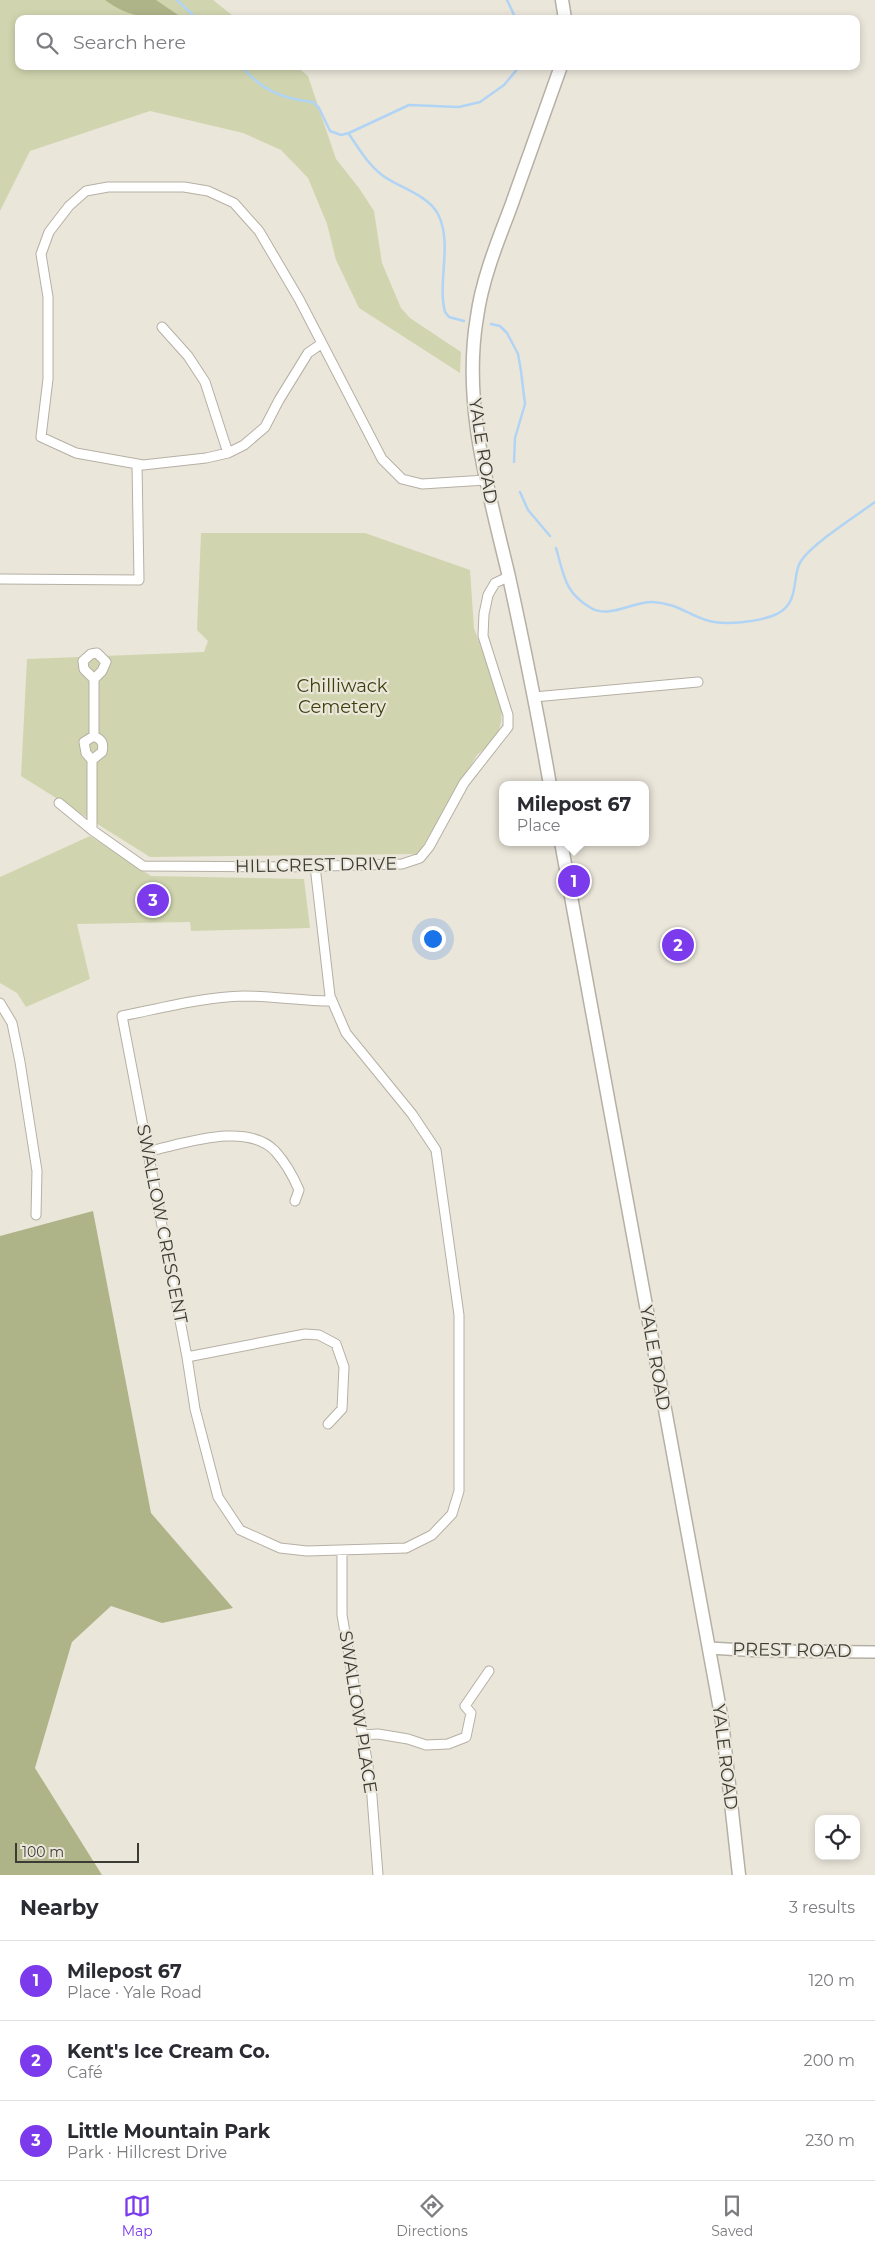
<!DOCTYPE html>
<html lang="en">
<head>
<meta charset="utf-8">
<style>
  body { margin:0; font-family:Montserrat,sans-serif; background:#f7f7f7; color:#2b2b33 }
  .controls { position:absolute; right:15px; bottom:15px; display:grid; overflow:hidden; border-radius:10px; box-shadow:0 2px 8px #0003 }
  .controls button { width:45px; height:45px; display:grid; place-items:center; padding:0; border:0; border-bottom:1px solid #e1e1e2; background:#fff; color:#2b2b33; font:25px sans-serif }
  .scale { position:absolute; left:15px; bottom:12px; width:124px; box-sizing:border-box; padding-left:5px; border:2px solid #3d3b36; border-top:0; font-size:14px; line-height:18px; white-space:nowrap; color:#3d3b36; -webkit-text-stroke:4px #ebe6da; paint-order:stroke }
  .you { position:absolute; left:432px; top:938px; width:18px; height:18px; margin:-12px; border:4px solid #fff; border-radius:50%; background:#1a73e8; box-shadow:0 0 0 8px #1a73e833 }
  .badge { display:grid; place-items:center; width:32px; height:32px; border-radius:50%; background:#7c3aed; color:#fff; font-size:16px; font-weight:700 }
  .pin { position:absolute; translate:-50% -50%; border:2px solid #fff; box-shadow:0 1px 5px #0006 }
  .popup { position:absolute; left:499px; top:781px; width:150px; height:65px; box-sizing:border-box; display:grid; place-content:center; border-radius:10px; background:#fff; filter:drop-shadow(0 1px 4px #0005); font-size:16px; white-space:nowrap; color:#7c7c81 }
  .popup b { font-size:19px; color:#2b2b33 }
  .popup::after { content:''; position:absolute; left:50%; top:100%; margin-left:-10px; border:10px solid transparent; border-top-color:#fff }
  .list { margin:0; padding:0; list-style:none }
  h2 { display:flex; justify-content:space-between; align-items:center; height:65px; margin:0; padding:0 20px; font-size:21px }
  h2 small { font-size:16px; font-weight:400; color:#7c7c81 }
  .list li { display:grid; grid-template-columns:32px 1fr auto; gap:15px; align-items:center; box-sizing:border-box; height:80px; padding:0 20px; border-top:1px solid #e1e1e2 }
  .list b { display:block; font-size:19px; white-space:nowrap }
  .list p { margin:0; font-size:16px; white-space:nowrap; color:#7c7c81 }
  .list em { font-size:16px; font-style:normal; color:#7c7c81 }
  .icon { flex:none; width:28px; height:28px; fill:none; stroke:currentColor; stroke-width:2; stroke-linecap:round; stroke-linejoin:round }
  .map { position:relative; flex:none; width:875px; height:1875px; overflow:hidden }
  .search { position:absolute; background:#fff; box-shadow:0 2px 8px #0003; left:15px; right:15px; top:15px; height:55px; display:flex; align-items:center; gap:12px; box-sizing:border-box; padding:0 18px; border-radius:10px; color:#7c7c81; font-size:19px }
  .sheet { height:305px; background:#fff }
  nav { display:flex; justify-content:space-around; align-items:center; box-sizing:border-box; height:70px; border-top:1px solid #e1e1e2; background:#fff; font-size:14px; color:#7c7c81 }
  nav a { display:grid; justify-items:center; gap:2px }
  nav .on { color:#7c3aed }
  .map>svg:first-child { display:block }
  .green { fill:#d1d5af }
  .forest { fill:#afb488 }
  .lines { fill:none; stroke-linecap:round; stroke-linejoin:round }
  .stream { stroke:#b1d4f5; stroke-width:2.5 }
  .minor-casing { stroke:#b6b0a4; stroke-width:11 }
  .tertiary-casing { stroke:#b6b0a4; stroke-width:14 }
  .secondary-casing { stroke:#b6b0a4; stroke-width:15 }
  .minor { stroke:#fff; stroke-width:9 }
  .tertiary { stroke:#fff; stroke-width:11 }
  .secondary { stroke:#fff; stroke-width:12 }
  .labels { text-anchor:middle; dominant-baseline:central; stroke-width:4.5; stroke-linejoin:round; paint-order:stroke }
  .street-label { font-size:18px; fill:#3d3b36; stroke:#ebe6da }
  .park-label { font-size:18px; fill:#3c3f0a; stroke:#ebe6da }
</style>
</head>
<body>
<div class="map">
<svg width="875" height="1875" viewBox="0 0 875 1875">
  <rect width="100%" height="100%" fill="#ebe6da"/>
  <path class="green" d="M0,0H213L237,19H19V66H296L308,76L336,159L359,188L374,211L382,263L401,308L410,318L461,352L460,373L359,308L336,260L327,224L308,178L281,150L243,133L150,111L30,151L0,211Z
    M201,533H365L470,570L474,628L502,707L501,722L497,738L477,755L418,854L150,857L21,776L27,659L204,652L208,641L197,630Z
    M90,836L151,876L304,879L310,928L191,931L190,922L77,924L90,979L26,1007L17,993L0,983V877Z"/>
  <path class="forest" d="M105,0H156L184,19C154,19 130,19 105,0Z
    M93,1211L151,1513L233,1608L162,1623L111,1606L72,1642L35,1768L102,1875H0V1236Z"/>
  <g class="lines">
    <path class="stream" d="M177,0L197,19
      M507,0L516,19
      M241,66C261,90 283,99 313,102L319,108L330,131L341,135L349,133L409,105L459,107L480,102L504,85L520,66
      M349,134C359,149 368,164 382,175C399,188 427,194 438,214C453,244 437,281 445,312L449,317L464,321
      M491,324L500,326L507,333L518,354L521,371L525,404L515,438L514,462
      M520,492L528,510L550,536
      M556,548C564,575 564,592 591,608C610,619 633,601 653,602C678,604 685,613 706,620C723,626 760,622 777,614C801,602 791,575 801,561C813,543 856,516 875,502"/>
    <g class="minor-casing">
      <path id="minor" d="M162,327L188,356L205,382L228,453
        M321,344L308,353L279,400L265,427L244,445L228,453L206,458L143,465L76,453L41,437L48,379V297L41,254L49,232L69,206L86,191L108,187H184L208,191L234,203L259,231L299,299L382,459L402,479L422,484L486,480
        M0,579L139,580L137,464
        M534,697L698,682
        M94,736V679L84,669L83,661L91,654L97,653L106,662L102,671L94,679
        M92,760L102,752C104,743 102,740 94,736
        M59,803L92,830L143,866L288,867L402,864L420,858L429,847L464,783L508,727V715L483,636L484,614L488,595L495,583L508,577
        M92,830V760L86,753L84,742L94,736
        M315,866L330,996L346,1033L412,1114L436,1150L459,1315V1491L452,1514L432,1535L406,1548L307,1551L280,1548L240,1530L218,1497L195,1409L187,1357L122,1016C162,1008 203,997 244,996C273,996 302,1001 332,1001
        M0,1003L12,1023L20,1062L37,1171L36,1215
        M149,1151C184,1144 246,1121 275,1151C285,1162 293,1176 299,1190L295,1201
        M187,1357L305,1334L319,1335L336,1344L344,1367L342,1409L328,1424
        M342,1550V1615L371,1784L378,1875
        M362,1735L378,1734L408,1739L426,1745L448,1744L466,1737L471,1713L465,1706L489,1671"/>
    </g>
    <g class="tertiary-casing">
      <path id="tertiary" d="M709,1648L761,1651L875,1652"/>
    </g>
    <g class="secondary-casing">
      <path id="secondary" d="M562,0L565,19
        M550,785C538,715 524,646 509,577C489,492 462,405 477,317C482,280 497,243 510,209C527,161 544,114 561,66
        M561,842L715,1682L722,1721L739,1875"/>
    </g>
    <use href="#minor" class="minor"/>
    <use href="#tertiary" class="tertiary"/>
    <use href="#secondary" class="secondary"/>
  </g>
  <g class="labels">
    <g class="street-label">
      <text transform="translate(483 451) rotate(81)">YALE ROAD</text>
      <text transform="translate(316 865) rotate(-1)">HILLCREST DRIVE</text>
      <text transform="translate(162 1224) rotate(79)">SWALLOW CRESCENT</text>
      <text transform="translate(655 1358) rotate(80)">YALE ROAD</text>
      <text transform="translate(792 1650) rotate(1)">PREST ROAD</text>
      <text transform="translate(358 1712) rotate(81)">SWALLOW PLACE</text>
      <text transform="translate(725 1757) rotate(83)">YALE ROAD</text>
    </g>
    <g class="park-label">
      <text x="342" y="686">Chilliwack<tspan x="342" dy="21">Cemetery</tspan></text>
    </g>
  </g>
</svg>
<div class="controls">
<button><svg class="icon" aria-label="locate" viewBox="0 0 24 24"><circle cx="12" cy="12" r="6"/><path d="M12 2v4M12 18v4M2 12h4M18 12h4"/></svg></button>
</div>
<div class="scale">100 m</div>
<div class="you"></div>
<div class="pin badge" style="left:574px;top:881px">1</div>
<div class="popup"><b>Milepost 67</b>Place</div>
<div class="pin badge" style="left:678px;top:945px">2</div>
<div class="pin badge" style="left:153px;top:900px">3</div>
<div class="search"><svg class="icon" aria-label="search" viewBox="0 0 24 24"><circle cx="10" cy="10" r="6"/><path d="M15 15l6 6"/></svg>Search here</div>
</div>
<section class="sheet">
<h2>Nearby<small>3 results</small></h2>
<ul class="list">
<li><span class="badge">1</span><div><b>Milepost 67</b><p>Place · Yale Road</p></div><em>120 m</em></li>
<li><span class="badge">2</span><div><b>Kent's Ice Cream Co.</b><p>Café</p></div><em>200 m</em></li>
<li><span class="badge">3</span><div><b>Little Mountain Park</b><p>Park · Hillcrest Drive</p></div><em>230 m</em></li>
</ul>
</section>
<nav>
<a class="on"><svg class="icon" aria-label="map" viewBox="0 0 24 24"><path d="M3 6l6-2 6 2 6-2v14l-6 2-6-2-6 2zM9 4v14M15 6v14"/></svg>Map</a>
<a><svg class="icon" aria-label="directions" viewBox="0 0 24 24"><path d="M12 3l9 9-9 9-9-9zM9 14v-3h6M13 9l2 2-2 2"/></svg>Directions</a>
<a><svg class="icon" aria-label="saved" viewBox="0 0 24 24"><path d="M7 4h10v16l-5-4-5 4z"/></svg>Saved</a>
</nav>
</body>
</html>
